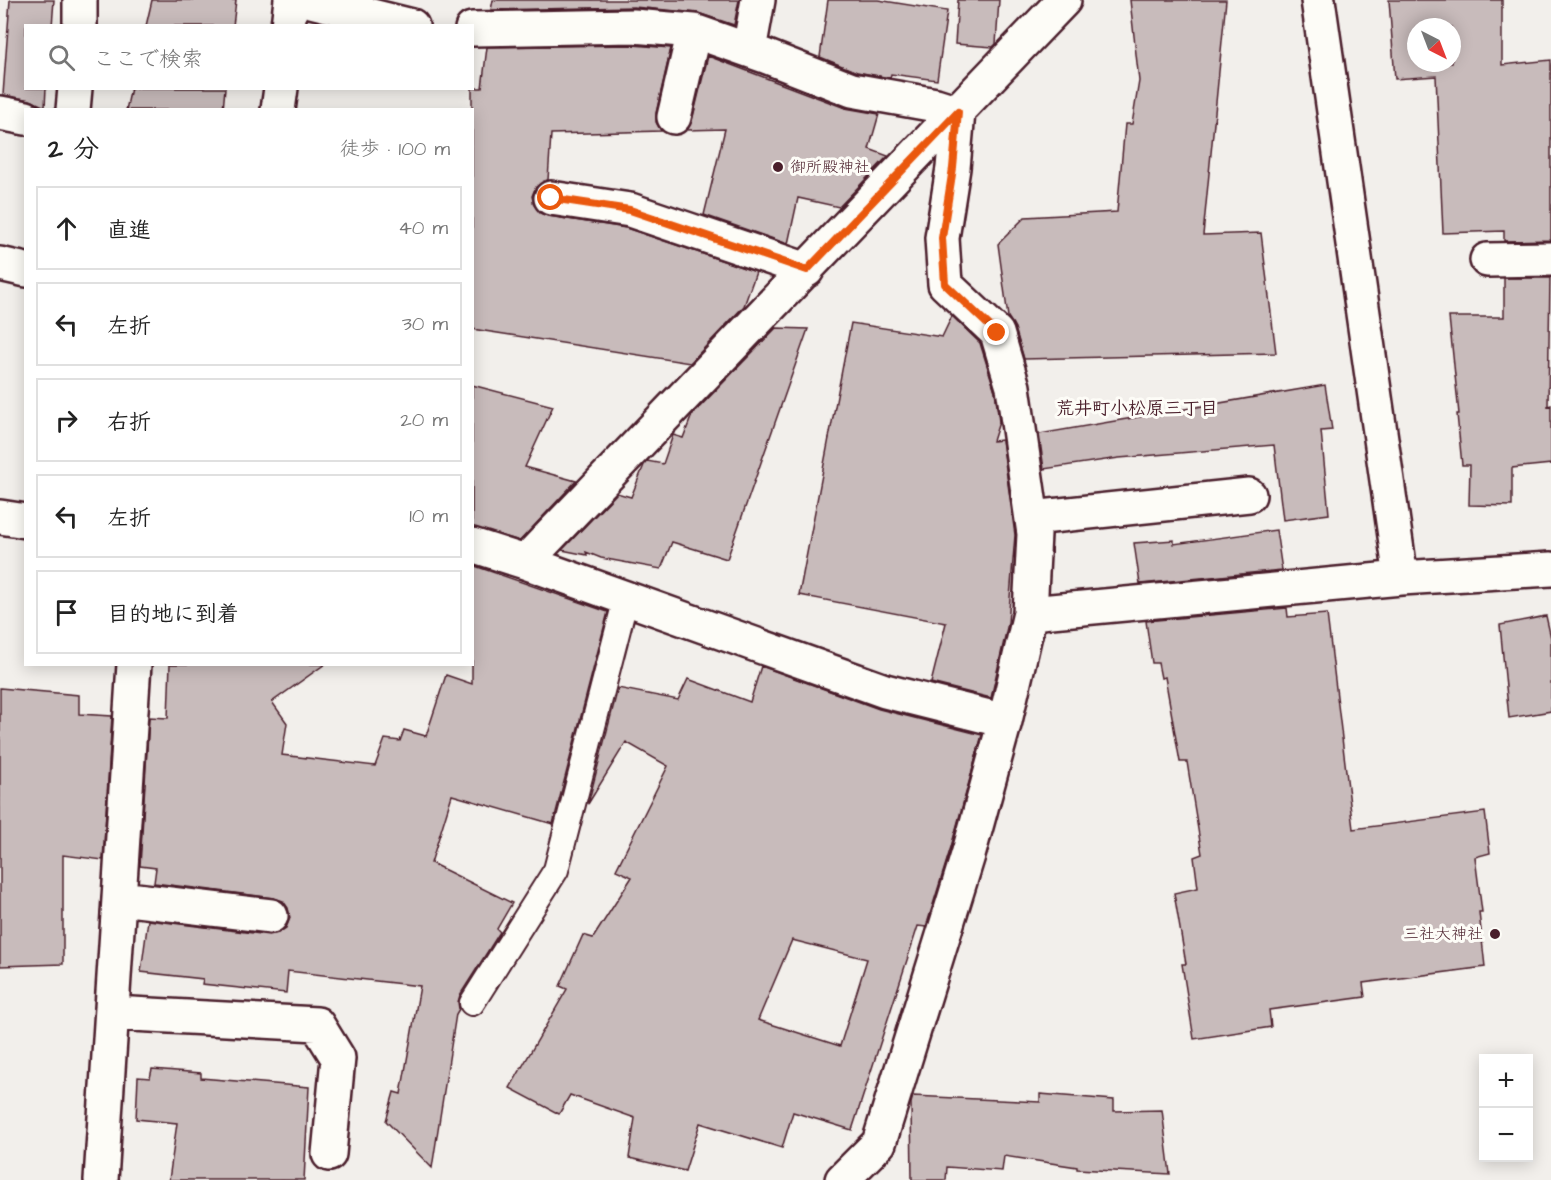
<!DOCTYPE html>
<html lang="ja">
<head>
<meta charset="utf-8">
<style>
  body { margin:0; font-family:"Architects Daughter","Klee One",sans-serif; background:#f6f6f6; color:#222 }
  .controls { position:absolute; right:18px; bottom:18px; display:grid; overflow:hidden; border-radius:0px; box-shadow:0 3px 15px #0003 }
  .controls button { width:54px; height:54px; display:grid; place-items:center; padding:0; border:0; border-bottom:2px solid #e0e0e0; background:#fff; color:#222; font:30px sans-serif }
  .compass { position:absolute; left:1407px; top:18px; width:54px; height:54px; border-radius:50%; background:#fff; box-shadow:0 3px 15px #0003; rotate:138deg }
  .stop { position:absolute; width:18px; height:18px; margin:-14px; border:4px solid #ea580c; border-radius:50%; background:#fff }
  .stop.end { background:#ea580c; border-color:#fff; box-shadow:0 2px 6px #0008 }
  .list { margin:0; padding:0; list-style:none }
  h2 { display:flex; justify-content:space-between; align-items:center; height:78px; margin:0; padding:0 24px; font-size:26px }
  h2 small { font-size:20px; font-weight:400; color:#767676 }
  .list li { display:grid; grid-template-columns:39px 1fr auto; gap:18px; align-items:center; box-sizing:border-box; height:84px; margin:0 12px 12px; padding:0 12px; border:2px solid #e0e0e0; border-radius:0px }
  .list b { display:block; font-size:22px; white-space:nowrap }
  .list em { font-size:20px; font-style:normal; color:#767676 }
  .icon { flex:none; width:33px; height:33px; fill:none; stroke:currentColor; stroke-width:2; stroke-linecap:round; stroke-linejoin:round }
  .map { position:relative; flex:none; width:1551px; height:1180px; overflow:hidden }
  .search { position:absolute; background:#fff; box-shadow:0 3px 15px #0003; left:24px; top:24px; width:450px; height:66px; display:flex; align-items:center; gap:15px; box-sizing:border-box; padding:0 21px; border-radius:0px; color:#767676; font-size:22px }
  .panel { position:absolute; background:#fff; box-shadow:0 3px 15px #0003; left:24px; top:108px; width:450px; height:558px; border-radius:0px }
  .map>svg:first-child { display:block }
  .building { fill:#c8bbbb; stroke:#4a1f2b; stroke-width:1.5; fill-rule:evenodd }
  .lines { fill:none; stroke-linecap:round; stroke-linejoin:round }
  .lane-casing { stroke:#4a1f2b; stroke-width:28 }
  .street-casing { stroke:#4a1f2b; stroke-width:38 }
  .lane { stroke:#fdfcf7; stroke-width:24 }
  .street { stroke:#fdfcf7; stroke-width:33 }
  .route { stroke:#ea580c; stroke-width:8 }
  .poi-dot { fill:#4a1f2b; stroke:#fdfcf7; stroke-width:2 }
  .labels { text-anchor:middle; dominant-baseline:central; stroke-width:6; stroke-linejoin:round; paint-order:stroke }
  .poi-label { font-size:16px; fill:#4a1f2b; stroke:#fdfcf7; text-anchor:start }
  .neighbourhood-label { font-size:18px; font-weight:bold; fill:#4a1f2b; stroke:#fdfcf7 }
</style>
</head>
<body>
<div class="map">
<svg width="1551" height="1180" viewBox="0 0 1551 1180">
  <rect width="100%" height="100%" fill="#f2efeb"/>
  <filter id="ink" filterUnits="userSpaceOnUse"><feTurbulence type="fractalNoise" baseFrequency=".0167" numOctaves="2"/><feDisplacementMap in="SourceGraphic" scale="12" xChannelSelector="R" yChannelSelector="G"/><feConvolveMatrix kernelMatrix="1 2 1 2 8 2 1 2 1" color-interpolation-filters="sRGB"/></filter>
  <g filter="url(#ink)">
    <path class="building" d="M10,0H54L52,26H26V88H46L45,107L30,100L3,95Z
      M152,0H236L233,26H146Z
      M493,0H739L734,25L698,13L634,7L491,10Z
      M828,0H878L947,11L937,80L891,74L890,78L857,72L820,57Z
      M958,0H999L996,44L993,47L955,44Z
      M1130,0H1226L1203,235L1261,233L1276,353L1024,359L1015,328L1008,317L998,244L1025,217L1117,212L1125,124H1132L1139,81Z
      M1389,0H1502V65L1551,60V240L1504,241V231L1443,233L1436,76L1395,79ZM1416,27H1452V63H1416Z
      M632,45L671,48L656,113V122L661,131L551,134L548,180L536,187L532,196L534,205L540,213L548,216L626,228L756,272L744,306L690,363L472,329V88H482L487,47Z
      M708,56L845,108L879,114L869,149L888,156L839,207L798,198L788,244L704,215L725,129L687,130L692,121Z
      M131,88H225L223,110H126Z
      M1504,278H1550L1548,406L1551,405V464L1512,468V506L1469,505L1470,465H1462L1457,414H1459L1449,317H1504Z
      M952,316L980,343L995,391L999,422L993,441L1002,440L1015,535L1008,623L991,698L931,683L946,623L799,595L851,323L942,337Z
      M776,328L808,329L727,559L672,542L661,569L601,558L586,552L587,555L562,550L617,493L631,497L644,465L647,461L663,464L673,435L683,438L692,415Z
      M472,385L553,406L525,467L576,481L520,541L472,527Z
      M1325,385L1332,430L1321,431L1329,514L1283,520L1274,445L1119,458L1044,469L1039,434Z
      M1276,530L1282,570L1140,584L1134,543L1174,540V544Z
      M472,565L608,612L553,824L452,795L431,863L512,903L497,929L500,932L460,995L458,1002L459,1009L456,1014L432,1168L386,1121L394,1092L401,1094L420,986L288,971L286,993L202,984L203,979L141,972L148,920L269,935L278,933L286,928L290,918L288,908L283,901L274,898L154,883L156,868L140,866L149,717L168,718L170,664H325L272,702L287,723L282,755L375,766L385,739L400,741L404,730L426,736L446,675L472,684Z
      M1287,608L1288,617L1327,614L1353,829L1485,812L1490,853L1475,857L1482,912H1479L1485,967L1363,983L1365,997L1269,1010L1271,1027L1194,1039L1182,964H1186L1174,893L1198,888L1194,857L1202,854L1187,762H1180L1165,677L1161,678L1158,663H1152L1146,621Z
      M1546,616L1551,638V711L1509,718L1500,625Z
      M761,666L879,709L982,735L951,847L926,927L918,926L852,1130L793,1112L782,1148L700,1123L685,1171L629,1158L635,1118L570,1095L559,1114L510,1088L567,989L560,986L583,935L593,938L632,877L616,870L668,766L626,742L588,804L618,688L678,700L688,679L750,702ZM792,940L867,959L840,1046L758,1020Z
      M0,688L79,695V714L112,716L103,860L63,855V964L0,966Z
      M152,1069L201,1073V1078L309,1087L304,1180H169L177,1123L136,1119L138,1077L150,1078Z
      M1040,1094L1114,1100V1111L1162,1110L1170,1174L1077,1169V1167L1004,1156L1002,1171L947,1167L946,1180H912L911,1103L913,1096L1040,1102Z"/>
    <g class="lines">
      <g class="lane-casing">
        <path id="lane" d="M472,1003L556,870L626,598"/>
      </g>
      <g class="street-casing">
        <path id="street" d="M80,0V26
          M307,0L412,26
          M1318,0L1401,578
          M288,26L291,0
          M472,29L633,26L694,31L765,56L852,90L936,105L958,112
          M749,50L758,0
          M73,110L75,88
          M278,110L281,88
          M0,113L26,118
          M674,117L694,31
          M551,198L630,210L807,270
          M1487,260L1551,259
          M0,264L26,270
          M0,517L26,521
          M1032,518L1249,495
          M472,545L525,562L1064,0
          M525,562L885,691L1005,721
          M1030,613L1401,578L1551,569
          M120,898L271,916
          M113,1013L317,1024L338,1058L329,1154
          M101,1180L134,664
          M842,1180L879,1143L969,852L1005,721L1030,613L1034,534L1013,387L997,333L945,284L942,238L953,168L958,112"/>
      </g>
      <use href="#lane" class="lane"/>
      <use href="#street" class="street"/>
    </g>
  </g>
  <g class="lines" filter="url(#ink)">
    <path class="route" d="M551,198L630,210L807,270L958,112L953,168L942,238L945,284L997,333"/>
  </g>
  <g class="poi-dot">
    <circle cx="778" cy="167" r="6"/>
    <circle cx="1495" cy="934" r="6"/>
  </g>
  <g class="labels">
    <g class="poi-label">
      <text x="790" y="167">御所殿神社</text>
      <text x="1483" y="934" text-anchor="end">三社大神社</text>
    </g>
    <g class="neighbourhood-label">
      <text x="1137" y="408">荒井町小松原三丁目</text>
    </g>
  </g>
</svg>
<div class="controls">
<button>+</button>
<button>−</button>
</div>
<svg class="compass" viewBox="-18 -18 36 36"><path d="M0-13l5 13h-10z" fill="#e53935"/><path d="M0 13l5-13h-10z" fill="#767676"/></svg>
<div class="stop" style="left:551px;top:198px"></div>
<div class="stop end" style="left:997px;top:333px"></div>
<div class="search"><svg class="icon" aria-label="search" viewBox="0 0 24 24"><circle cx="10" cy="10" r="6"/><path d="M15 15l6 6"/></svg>ここで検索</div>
<section class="panel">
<h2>2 分<small>徒歩 · 100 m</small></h2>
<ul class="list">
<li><svg class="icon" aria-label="ahead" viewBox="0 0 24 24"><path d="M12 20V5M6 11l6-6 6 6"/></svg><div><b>直進</b></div><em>40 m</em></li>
<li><svg class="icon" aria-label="left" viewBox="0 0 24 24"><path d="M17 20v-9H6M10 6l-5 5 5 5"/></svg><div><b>左折</b></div><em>30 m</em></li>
<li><svg class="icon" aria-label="right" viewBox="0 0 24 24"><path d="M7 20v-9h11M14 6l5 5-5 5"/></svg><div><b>右折</b></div><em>20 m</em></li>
<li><svg class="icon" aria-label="left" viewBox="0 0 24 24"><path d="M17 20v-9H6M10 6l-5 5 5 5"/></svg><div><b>左折</b></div><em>10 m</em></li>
<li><svg class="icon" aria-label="arrive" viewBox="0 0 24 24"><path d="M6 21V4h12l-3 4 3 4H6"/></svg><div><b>目的地に到着</b></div></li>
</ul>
</section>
</div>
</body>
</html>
